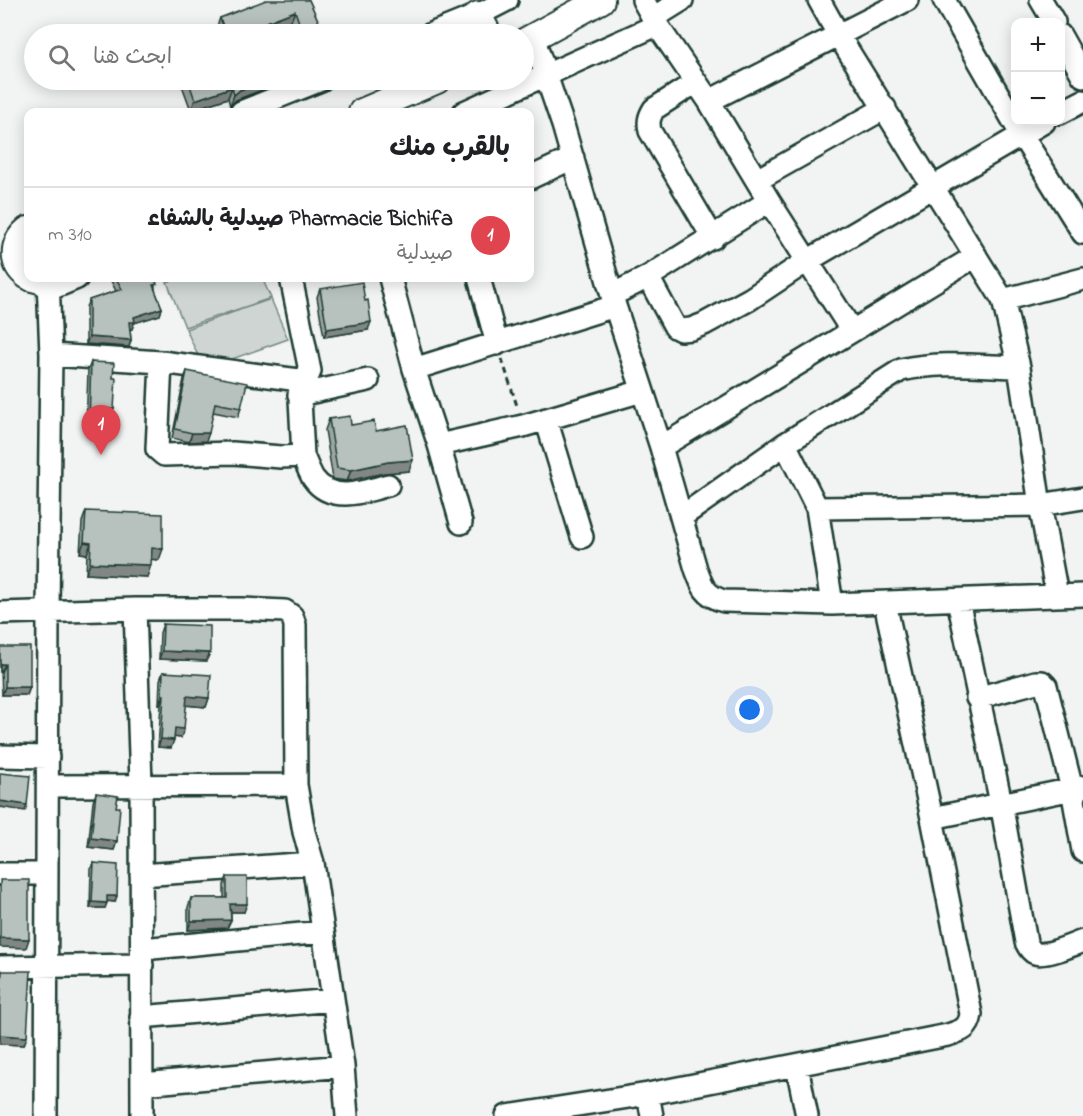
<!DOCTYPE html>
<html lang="ar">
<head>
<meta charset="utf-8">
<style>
  body { margin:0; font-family:"Indie Flower","Playpen Sans Arabic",sans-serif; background:#f6f6f6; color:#202124; direction:rtl }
  .controls { position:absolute; right:18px; top:18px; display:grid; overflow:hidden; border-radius:12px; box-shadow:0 3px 15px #0003 }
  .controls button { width:54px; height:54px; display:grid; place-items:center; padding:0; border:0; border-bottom:2px solid #e0e0e0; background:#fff; color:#202124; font:30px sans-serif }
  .you { position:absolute; left:750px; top:710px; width:21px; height:21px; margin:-15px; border:4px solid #fff; border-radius:50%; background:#1a73e8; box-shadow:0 0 0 9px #1a73e833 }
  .badge { display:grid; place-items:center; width:39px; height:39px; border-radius:50%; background:#ea580c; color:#fff; font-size:20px; font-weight:700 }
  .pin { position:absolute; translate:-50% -50px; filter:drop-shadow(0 2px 3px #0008) }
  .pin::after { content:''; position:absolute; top:32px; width:21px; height:18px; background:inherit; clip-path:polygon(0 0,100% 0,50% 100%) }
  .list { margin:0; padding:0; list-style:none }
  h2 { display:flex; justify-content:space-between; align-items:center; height:78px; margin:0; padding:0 24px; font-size:26px }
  h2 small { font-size:20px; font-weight:400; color:#757577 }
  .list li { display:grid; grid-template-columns:39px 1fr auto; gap:18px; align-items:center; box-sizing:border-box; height:96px; padding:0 24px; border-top:2px solid #e0e0e0 }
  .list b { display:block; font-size:22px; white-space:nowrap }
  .list p { margin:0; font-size:20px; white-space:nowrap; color:#757577 }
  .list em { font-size:20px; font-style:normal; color:#757577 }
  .icon { flex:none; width:33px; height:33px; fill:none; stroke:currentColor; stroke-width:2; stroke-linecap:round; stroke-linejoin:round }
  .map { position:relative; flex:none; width:1083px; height:1116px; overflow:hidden; direction:ltr }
  .search { position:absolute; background:#fff; box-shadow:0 3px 15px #0003; left:24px; top:24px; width:510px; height:66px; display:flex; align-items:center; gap:15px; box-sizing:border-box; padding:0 21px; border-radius:33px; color:#757577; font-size:22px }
  .panel { position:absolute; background:#fff; box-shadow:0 3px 15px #0003; left:24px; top:108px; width:510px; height:174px; border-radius:12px; direction:rtl }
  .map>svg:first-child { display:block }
  .green { fill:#ced5d3; stroke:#768984; stroke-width:1.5 }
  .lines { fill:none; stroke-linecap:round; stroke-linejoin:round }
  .minor-casing { stroke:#1f3d34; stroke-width:26 }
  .major-casing { stroke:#1f3d34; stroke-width:30 }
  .path { stroke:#1f3d34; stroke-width:3; stroke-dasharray:6 4.5; stroke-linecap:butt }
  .minor { stroke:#fff; stroke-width:21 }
  .major { stroke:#fff; stroke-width:26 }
  .wall { fill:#9da6a3; stroke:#1f3d34; stroke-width:1.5 }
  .shaded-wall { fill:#808784; stroke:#1f3d34; stroke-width:1.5 }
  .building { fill:#b7c1bd; stroke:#1f3d34; stroke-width:1.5 }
</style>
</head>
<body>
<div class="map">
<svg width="1083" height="1116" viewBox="0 0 1083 1116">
  <rect width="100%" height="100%" fill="#f2f3f3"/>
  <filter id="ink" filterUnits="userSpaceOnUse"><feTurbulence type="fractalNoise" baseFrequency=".0167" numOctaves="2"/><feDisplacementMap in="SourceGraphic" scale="12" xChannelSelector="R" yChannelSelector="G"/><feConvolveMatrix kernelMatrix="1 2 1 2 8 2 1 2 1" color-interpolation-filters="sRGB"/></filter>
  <g filter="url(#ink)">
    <path class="green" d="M179,278H262L271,298L185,327L167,282Z
      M271,299L288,339L204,369L186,329Z"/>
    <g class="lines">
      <g class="minor-casing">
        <path id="minor" d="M643,0L657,25L709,101L769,201L852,331
          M819,0L839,36L1003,300L1019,367L1040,505L1057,595
          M944,0L1021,134L1083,233
          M1041,0L1054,22
          M653,18L682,0
          M431,34L478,15L507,0
          M1060,35L1083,76
          M533,37L563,125L615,306L661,447L696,569C702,586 705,596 724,601L832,604L1083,595
          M696,82L654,109C649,117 648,122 650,131L713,238
          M709,101L907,0
          M241,112L321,80
          M464,112L657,25
          M1060,113L1083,101
          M530,178L573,158
          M757,180L885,108
          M769,201L648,277L675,327L681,330L691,329L704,324L750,299L807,261L1044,122
          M291,278L310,371L308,376L299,380
          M390,278L414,369L439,445L523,426L642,391
          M479,278L497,344
          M48,290L77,278
          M612,295L648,277
          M1003,300L1083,279
          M51,355L161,362L299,380L303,456L281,457L233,453L164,455L157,449L161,362
          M414,369L615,306
          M299,395L368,380
          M546,419L582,537
          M785,444L817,508L832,604
          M439,445L461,523
          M661,447L976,256
          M303,456C306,463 309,471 313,478C331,504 364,492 388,485
          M817,508L1040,505L1083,498
          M681,517L785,444L901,370C939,361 980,366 1019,367
          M958,600L1001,803L1026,942C1028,946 1030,951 1035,953C1044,957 1073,945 1083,941
          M135,609H242L285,611L292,616L295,625L296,785L304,832L313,863L343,1066L347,1116
          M0,613L135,609L141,784L142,1116
          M977,698L1036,682H1042L1046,686L1072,789L1083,851
          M0,756L48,757
          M48,786L296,785
          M932,818L1083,787
          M0,874H47
          M141,875L313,863
          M142,949L323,932
          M0,967L142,965
          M141,1017L333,1000
          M797,1066L807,1116
          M142,1084L343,1066
          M648,1094L652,1116
          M46,1116L48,611L51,355L48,279
          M507,1116L648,1094L948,1035C961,1031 969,1029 971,1014L932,818L885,603"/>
      </g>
      <g class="major-casing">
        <path id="major" d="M478,15L488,34
          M524,42L601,0
          M362,112L437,80
          M28,230C12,243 11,264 28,276
          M32,278L40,280L53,278"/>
      </g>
      <path class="path" d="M502,359L518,409"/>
      <use href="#minor" class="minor"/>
      <use href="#major" class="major"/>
    </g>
    <path class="wall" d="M309,0L324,34H296L291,21L267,31L269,34H201L216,29L220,18Z
      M180,80H283L282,82L236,100L230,106L228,98L191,110Z
      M113,278H155V290L162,308L160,315L134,323L132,329H130L131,340L129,347L86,344V307L89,300L116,291L111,281Z
      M320,289L368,330L324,337L317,297Z
      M91,362L111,418L101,417L98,430H86L88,370Z
      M187,371L241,408L238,417L213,412L206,441L189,442L172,438L184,379Z
      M329,419L376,431L409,471L384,473L347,481L333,479L325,430Z
      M86,511L159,560L151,559L147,577L86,574L87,554L80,553L82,522Z
      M163,624L210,653L206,661L159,659L160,633Z
      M0,647L30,687L27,695H2L1,672H0Z
      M163,672L209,698L206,707L186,705L181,738L174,737L171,748L158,747L161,704H159L160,680Z
      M96,793L116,807L117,841L114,850L88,847L93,802Z
      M94,863L115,902L107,901L105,908H90L91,869Z
      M227,877L244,912H231V920L227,928L188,930V907L191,898H224V885Z
      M2,971L24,1045L0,1044V978Z"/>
    <path class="shaded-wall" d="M295,11L291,21L260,34L264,23Z
      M266,80H283L282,82L236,100L230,106L234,95L240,90Z
      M232,87L228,98L191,110L195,100Z
      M162,308L160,315L134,323L132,329L126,330L129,322L134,317Z
      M371,322L368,330L324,337L327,329Z
      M89,337L131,340L129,347L86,344Z
      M101,409H114L111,418L98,417Z
      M89,421L101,422L98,430H86Z
      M192,433H209L206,441L189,442Z
      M413,460L409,471L384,473L347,481L351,470L388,462Z
      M84,542L91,543L87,554L80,553Z
      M152,548L163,549L159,560L147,559Z
      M90,563L151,565L147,577L86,574Z
      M162,651L210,653L206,661L159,659Z
      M0,664H5L1,672H0Z
      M5,687H30L27,695H2Z
      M162,695H164L161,704H159Z
      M187,696L209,698L206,707L184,705Z
      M175,728L184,729L181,738L172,737Z
      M161,739L174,740L171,748L158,747Z
      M0,801L27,805L25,811L0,807Z
      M91,838L117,841L114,850L88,847Z
      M107,896H117L115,902L105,901Z
      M92,902L107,903L105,908H90Z
      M230,904H247L244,912H227Z
      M231,920L227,928L188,930L191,921Z
      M0,938L29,939L26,948L0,947Z
      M0,1035L27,1037L24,1045L0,1044Z"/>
    <path class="building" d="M266,0H309L324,34H303L295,11L264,23L269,34H234L232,30L227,34H201L223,26L220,18Z
      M188,80H266L240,90L234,95L232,87L195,100Z
      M116,278H155L157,284L153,285L162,308L134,317L135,322H129L131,340L89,337V300L122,289Z
      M362,282L365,301L368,300L371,322L327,329L320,289Z
      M91,362L114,363L113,378H116L114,409H101V422L89,421Z
      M187,371L247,383L241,408L215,403L209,433H192L175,429Z
      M350,416L351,425L374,421L376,431L407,425L413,460L388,462L351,470L337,468L329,419Z
      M86,511L163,514V549L152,548L151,565L90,563L91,543L84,542Z
      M163,624L210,626V653L162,651Z
      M0,647H30V687H5V664H0Z
      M163,672L211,675L209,698L187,696L184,729L175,728L174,740L161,739L164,695H162Z
      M0,773L30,776L27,805L0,801Z
      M96,793L118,796L116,807H120L117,841L91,838Z
      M94,863L118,865L117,896H107V903L92,902Z
      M227,877H247V904H230L231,920L191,921V898H227Z
      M0,880H29V939L0,938Z
      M2,971H31L27,1037L0,1035V1006Z"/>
  </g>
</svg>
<div class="controls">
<button>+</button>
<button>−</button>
</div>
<div class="you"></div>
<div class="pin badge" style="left:101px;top:455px;background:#e0444e">1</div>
<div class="search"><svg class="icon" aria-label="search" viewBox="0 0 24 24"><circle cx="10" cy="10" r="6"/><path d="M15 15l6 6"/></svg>ابحث هنا</div>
<section class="panel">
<h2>بالقرب منك<small></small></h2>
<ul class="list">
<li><span class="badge" style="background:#e0444e">1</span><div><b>Pharmacie Bichifa صيدلية بالشفاء</b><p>صيدلية</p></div><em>310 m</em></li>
</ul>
</section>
</div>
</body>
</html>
